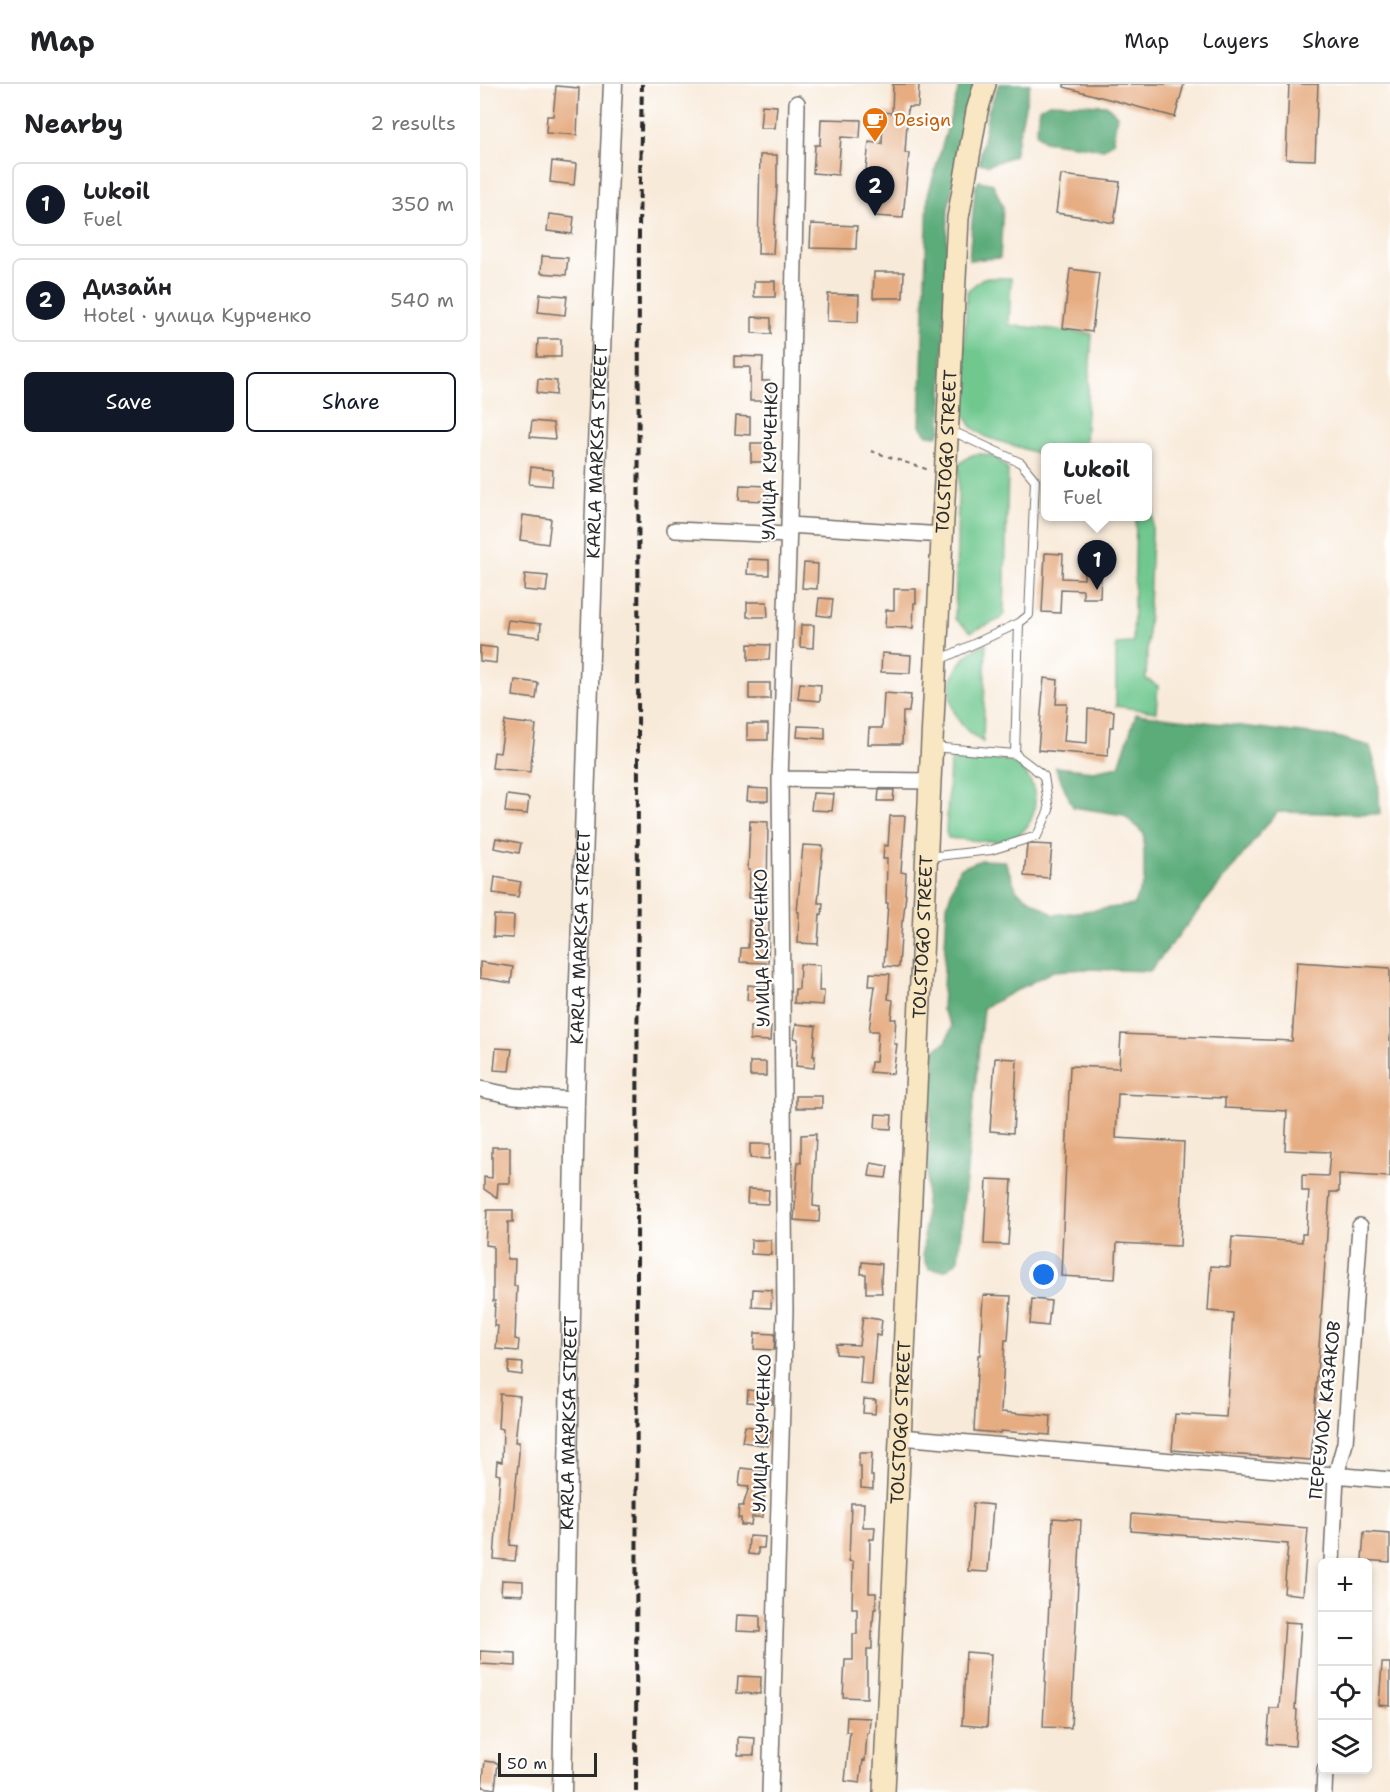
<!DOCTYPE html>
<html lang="en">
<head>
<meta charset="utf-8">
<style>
  body { margin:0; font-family:"Shantell Sans",sans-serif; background:#f2f2f2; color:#202124 }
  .controls { position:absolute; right:18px; bottom:18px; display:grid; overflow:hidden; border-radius:9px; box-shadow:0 3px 9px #0003 }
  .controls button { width:54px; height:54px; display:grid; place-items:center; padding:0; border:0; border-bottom:2px solid #e0e0e0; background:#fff; color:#202124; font:30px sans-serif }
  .scale { position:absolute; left:18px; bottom:15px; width:99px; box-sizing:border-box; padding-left:6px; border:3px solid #2b2b2b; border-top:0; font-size:16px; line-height:21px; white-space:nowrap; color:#2b2b2b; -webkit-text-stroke:4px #fff; paint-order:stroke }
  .you { position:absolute; left:564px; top:1191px; width:21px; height:21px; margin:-15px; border:4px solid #fff; border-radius:50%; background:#1a73e8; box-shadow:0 0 0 9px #1a73e833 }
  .badge { display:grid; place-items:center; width:39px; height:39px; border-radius:50%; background:#111827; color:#fff; font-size:20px; font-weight:700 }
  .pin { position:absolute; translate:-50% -50px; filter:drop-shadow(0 2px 3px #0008) }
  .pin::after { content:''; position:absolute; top:32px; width:21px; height:18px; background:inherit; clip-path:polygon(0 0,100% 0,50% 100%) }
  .popup { position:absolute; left:561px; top:359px; width:111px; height:78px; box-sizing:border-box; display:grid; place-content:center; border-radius:9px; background:#fff; filter:drop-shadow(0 2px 4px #0005); font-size:20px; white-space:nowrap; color:#757577 }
  .popup b { font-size:22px; color:#202124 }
  .popup::after { content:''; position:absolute; left:50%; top:100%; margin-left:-12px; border:12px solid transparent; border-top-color:#fff }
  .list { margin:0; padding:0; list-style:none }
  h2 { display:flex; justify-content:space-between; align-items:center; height:78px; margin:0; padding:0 24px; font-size:26px }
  h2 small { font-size:20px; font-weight:400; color:#757577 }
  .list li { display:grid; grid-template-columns:39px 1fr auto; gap:18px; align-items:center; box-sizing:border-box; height:84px; margin:0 12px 12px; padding:0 12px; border:2px solid #e0e0e0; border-radius:9px }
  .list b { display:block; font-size:22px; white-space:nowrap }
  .list p { margin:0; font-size:20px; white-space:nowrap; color:#757577 }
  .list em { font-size:20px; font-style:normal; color:#757577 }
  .actions { display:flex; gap:12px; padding:18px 24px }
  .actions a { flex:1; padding:14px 0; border:2px solid #111827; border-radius:9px; text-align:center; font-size:21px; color:#111827 }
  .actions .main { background:#111827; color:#fff }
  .icon { flex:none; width:33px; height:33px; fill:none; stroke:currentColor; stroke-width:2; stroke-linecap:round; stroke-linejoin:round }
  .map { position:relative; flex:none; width:910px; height:1708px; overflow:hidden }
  header { display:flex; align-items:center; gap:36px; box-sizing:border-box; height:84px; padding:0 30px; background:#fff; border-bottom:2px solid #e0e0e0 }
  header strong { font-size:28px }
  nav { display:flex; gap:33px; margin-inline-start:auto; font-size:21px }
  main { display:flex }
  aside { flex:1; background:#fff }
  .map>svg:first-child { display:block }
  .green { fill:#6fc88f; stroke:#4d7a5d; stroke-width:1.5 }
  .forest { fill:#5bac7a; stroke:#436c52; stroke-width:1.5 }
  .building { fill:#e6ad83 }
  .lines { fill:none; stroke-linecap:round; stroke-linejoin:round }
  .service-casing { stroke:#736e68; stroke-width:10 }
  .minor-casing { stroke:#736e68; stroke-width:18 }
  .tertiary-casing { stroke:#736e68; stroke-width:21 }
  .secondary-casing { stroke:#736e68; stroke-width:24 }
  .path { stroke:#736e68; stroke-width:2; stroke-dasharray:4.5 4.5; stroke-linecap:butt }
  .service { stroke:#fff; stroke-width:8 }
  .minor { stroke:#fff; stroke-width:15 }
  .tertiary { stroke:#fff; stroke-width:18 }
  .secondary { stroke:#f9e7c3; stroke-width:21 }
  .rail { stroke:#2b2b2b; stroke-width:4; stroke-dasharray:9 4.5; stroke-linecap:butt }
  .labels { text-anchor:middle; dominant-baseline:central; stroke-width:4.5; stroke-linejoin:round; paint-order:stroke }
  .food-label { font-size:18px; fill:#c56008; stroke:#fff; text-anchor:start }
  .street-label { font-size:18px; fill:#2b2b2b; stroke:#fff }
</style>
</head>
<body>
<header>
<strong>Map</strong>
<nav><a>Map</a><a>Layers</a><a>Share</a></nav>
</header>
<main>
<aside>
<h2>Nearby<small>2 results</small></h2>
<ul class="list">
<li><span class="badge">1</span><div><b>Lukoil</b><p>Fuel</p></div><em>350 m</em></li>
<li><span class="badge">2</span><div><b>Дизайн</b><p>Hotel · улица Курченко</p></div><em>540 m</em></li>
</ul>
<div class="actions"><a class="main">Save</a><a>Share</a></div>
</aside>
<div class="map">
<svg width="910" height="1708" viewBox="0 0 910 1708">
  <rect width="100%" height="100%" fill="#fff"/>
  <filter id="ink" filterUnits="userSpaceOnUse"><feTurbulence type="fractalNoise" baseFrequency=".0167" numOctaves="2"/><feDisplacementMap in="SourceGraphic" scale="12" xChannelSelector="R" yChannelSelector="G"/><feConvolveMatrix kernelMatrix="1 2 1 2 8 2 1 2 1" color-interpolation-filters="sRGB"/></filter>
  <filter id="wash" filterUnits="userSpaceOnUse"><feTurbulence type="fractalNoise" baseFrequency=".008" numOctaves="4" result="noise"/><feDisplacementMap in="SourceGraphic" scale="24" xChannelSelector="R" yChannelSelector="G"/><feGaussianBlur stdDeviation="1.35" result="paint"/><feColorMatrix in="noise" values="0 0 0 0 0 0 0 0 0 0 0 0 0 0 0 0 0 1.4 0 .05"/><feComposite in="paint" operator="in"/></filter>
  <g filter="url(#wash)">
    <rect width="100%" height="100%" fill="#f8ead9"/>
    <path class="green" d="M503,194H531L529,241L612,250L605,359L620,363L566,364V372L506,353L492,343L481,325L487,207Z
      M496,370C510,369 520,374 528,386L524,530L519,536L491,548L475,535L479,380L490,372Z
      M668,377L675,379L666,595L678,602L676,628L636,622V560L653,559L656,433L668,432Z
      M506,559L503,658C458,634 460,580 506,559Z
      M474,674C490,675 520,672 533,679C564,696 562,745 528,756C516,760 482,755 468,754L466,748L470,680Z"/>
    <path class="forest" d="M480,0H494L468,125L461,346L457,352L447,351L440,342L448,111Z
      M519,0H550L534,72L508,81L499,79L508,28Z
      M569,19L626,21L637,31L633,58L624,65L564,57L556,49L560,24Z
      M499,97L513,100L523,123L520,174L489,176L495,104Z
      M656,630L857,653L890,662L898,691L900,730L797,728L670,887L606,885L573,887L503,924L478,1176L466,1186L449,1185L443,1172L454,966L466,958L472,942L462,926L467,821L479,785L501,776L525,777L537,807L574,831L653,821L664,798V750L644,731L593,723L575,683L613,687L639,682Z"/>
    <g id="blocks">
      <path class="building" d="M413,0H439L438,23H428L425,69H429L423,134L395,132L398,96L385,95L389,58L402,60L403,28L412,29Z
        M584,0H704L695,33L584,3Z
        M809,0H838L835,76L806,75Z
        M76,2L99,4L97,51L66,49L67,32H73Z
        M282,21L297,22L295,44H280Z
        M341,35L381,36L380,54L361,53L358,91L333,89L335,61H340Z
        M280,71H297V102L293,170H278Z
        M72,77L96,80L94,101L70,98Z
        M581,91L640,98L634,139L618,136V135L576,129Z
        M69,130L94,133L92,150L67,147Z
        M331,140L377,142L376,165L330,164Z
        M62,172L88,174L86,191L61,189Z
        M590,185L619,189L612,248L583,244Z
        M394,188H424L423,214H393Z
        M274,197H295V213H274Z
        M60,210L87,212L85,231L58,228Z
        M348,210L379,211L378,238L347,237Z
        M272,233L291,234V250L272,249Z
        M58,255H81V273H57Z
        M254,272L283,273L282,297H290L291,317H270V283H254Z
        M58,295L77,297L76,311L57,309Z
        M256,332L270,333V351L255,350Z
        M52,337L73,339L75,355L50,353Z
        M271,359H289V378H271Z
        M51,383L73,386L72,402L49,400Z
        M260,401L289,402L288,417L259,416Z
        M43,431L71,435L68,460L40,456Z
        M565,469L583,470L582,494L604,495V489H621L620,514H603V506L581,505L580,529L562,528Z
        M268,475L289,476V491L267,490Z
        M324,479L338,480L337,505L322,504Z
        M45,490L68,492L66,508L44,506Z
        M414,505H436V519H434L433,544L405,543L406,526H414Z
        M339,514L353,515L351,533L337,531Z
        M267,518H287L288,533H267Z
        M28,536L61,540L60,553L26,549Z
        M321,541H334L333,564L320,563Z
        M268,560L290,561L289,576H268Z
        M0,562L17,564L16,579L0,577Z
        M402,569L431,571L430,589L401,588Z
        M564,594L578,596L576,620H587L584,657L607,659L608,625L634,627L633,643H630L628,672L558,666Z
        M35,596L58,599L56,615L33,612Z
        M269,599H290V615H269Z
        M320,599L341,601L340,617L318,615Z
        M404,609L431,611L429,628H423L422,660H388L389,644H402Z
        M25,637L56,641L50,688L12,684L14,668L20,669Z
        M267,640H288V656H267Z
        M318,642L345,643V655L317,653Z
        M268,704L288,705V717H267Z
        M399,706H414L413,717H398Z
        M333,709L354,710L352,727L331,726Z
        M27,711L49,714L47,730L25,728Z
        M410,732H425L421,788L426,789L425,810H426L423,837H422L419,883L404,882L408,819H406L407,775H403L404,761L408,762Z
        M270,737L288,738L287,814H269L270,786H268Z
        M16,754L41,759L39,769L14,764Z
        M552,760L572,761L569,794L544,792L547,761Z
        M323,761L343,762L338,819H343L342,831L340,830L338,860L318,859L319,828H317Z
        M15,793L41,798L38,813L13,809Z
        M14,831L34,832L33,854L13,853Z
        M269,836L289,837L288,879L260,878L261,864H268Z
        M0,878L33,883L31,899L0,894Z
        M817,878L910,884V1093L859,1090V1108H850L831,1376L692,1366L695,1330L746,1333L753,1229L728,1227L731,1182L750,1183L752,1153L822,1158V1150H826L829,1107H822V1091L848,1092L850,1068L805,1066L807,1027L745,1024V1014L638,1010L636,1054L704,1058L700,1162L637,1159L635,1195L581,1192L590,982L639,984L641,950L812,957Z
        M320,880L340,881L339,907H344L343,921L314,919L315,905H319Z
        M390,889L410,890L408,915L413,916L411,935H416L414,960H417L413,990L390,988L391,978H396L398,947H389L395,902H389Z
        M268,901L287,903L286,918L267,916Z
        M316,940L336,942L333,972H335L334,984L316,982L318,955L314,954Z
        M270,943H291L290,957L270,956Z
        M16,964L32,965L29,987L14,986Z
        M515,974L537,975L533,1049L510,1047Z
        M270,978H286V992H270Z
        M316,1012H342V1024H316Z
        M396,1030L412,1031L411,1045L395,1044Z
        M336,1050L333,1122L340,1123L339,1138L314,1136L318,1078L321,1079V1051Z
        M270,1060H290L289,1075L270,1074Z
        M12,1063H30V1099H18L17,1114L4,1105V1093L12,1094Z
        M391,1079L408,1082L406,1094L389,1092Z
        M507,1095L532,1096L528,1161L504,1160Z
        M268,1105L289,1106L288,1120L267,1119Z
        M7,1126H33V1138H28L27,1175H35L34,1202H37L35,1255L39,1256L38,1267L16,1265L18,1242H14L15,1217H13V1162L5,1161Z
        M271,1156H291V1171L271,1170Z
        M382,1178L402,1180L401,1196L402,1209H386V1190H381Z
        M273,1205L292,1206L291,1224L272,1223Z
        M503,1211L531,1212L528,1256H525L521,1328L571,1332L570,1351L520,1347V1349L494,1347L498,1271H500Z
        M552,1215L571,1217L568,1242L550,1240Z
        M383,1233L402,1236L400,1252L396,1251L392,1301L380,1300L382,1272L356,1270V1260L379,1261Z
        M275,1249L295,1250L294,1266L274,1265Z
        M29,1278L43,1279L42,1291L28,1289Z
        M268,1306L293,1309L292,1320L267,1318Z
        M20,1310L40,1312L35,1358H39V1369L30,1461L37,1462L35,1477L14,1475L20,1391L16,1390L17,1377L22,1378L23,1345L18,1344Z
        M384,1315L396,1316L395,1330L383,1329Z
        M265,1342L291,1346L288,1362L262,1358Z
        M379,1369H392L391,1392H393V1405L381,1404V1382H379Z
        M261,1384L286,1387L283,1419H284L283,1433H272L271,1441H261V1434H258L259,1422H263L269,1403L259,1402Z
        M371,1419H384L383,1443H395L394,1455H390L389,1509H396V1525H394L393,1538H392V1565H387V1614L363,1613L365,1576H373V1550H377V1524H372L373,1478L369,1477Z
        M493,1419L513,1421L508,1488L488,1487Z
        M652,1430L828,1444L823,1511L804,1509L808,1460L651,1447Z
        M573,1434L601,1436L591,1644L563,1643Z
        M884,1448L910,1450V1478L882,1476Z
        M269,1452L285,1453L284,1464H278V1471L268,1470Z
        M22,1496L43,1497V1511L21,1510Z
        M257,1531L280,1532V1548L256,1547Z
        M805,1538L821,1539L815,1625L817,1626L815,1662L787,1660L790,1624H799Z
        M0,1567L36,1569V1582L0,1580Z
        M486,1568L511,1570L507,1643L482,1641Z
        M902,1579H910V1622L899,1621Z
        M258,1592L281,1593L280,1610L257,1609Z
        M367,1633L390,1634L389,1649H387L385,1677L383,1676L380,1699L365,1697L370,1648H366Z
        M258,1653L275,1654L274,1671H258Z
        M5,1677L18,1679L15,1705L2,1703Z"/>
    </g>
  </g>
  <g filter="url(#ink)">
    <use href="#blocks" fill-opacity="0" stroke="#736e68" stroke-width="1.5"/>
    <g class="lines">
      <g class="service-casing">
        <path id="service" d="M457,577L539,539L549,531L555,396L541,379L470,346
          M535,670L539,539
          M448,773L511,766L557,752L569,726L564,692L535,670L452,663"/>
      </g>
      <g class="minor-casing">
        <path id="minor" d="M309,441L463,451
          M195,446L308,451
          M300,695L450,697
          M0,1005L34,1012L95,1016
          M421,1353L910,1396
          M852,1478L856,1391L865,1359L880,1142
          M290,1708L305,1227L300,695L309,441L317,19
          M844,1708L845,1686"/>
      </g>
      <g class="tertiary-casing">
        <g id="tertiary">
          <path id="s1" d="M82,1708L95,1016L118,333L133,0"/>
        </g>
      </g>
      <g class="secondary-casing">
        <g id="secondary">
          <path id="s2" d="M404,1708L450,697L478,134L497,27L505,0"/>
        </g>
      </g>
      <path class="path" d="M391,367L449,386"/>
      <use href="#service" class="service"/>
      <use href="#minor" class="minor"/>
      <use href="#tertiary" class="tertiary"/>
      <use href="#secondary" class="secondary"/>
      <path class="rail" d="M156,1708L159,144L162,0"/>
    </g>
  </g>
  <defs>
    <g id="cafe-pin" transform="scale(1.35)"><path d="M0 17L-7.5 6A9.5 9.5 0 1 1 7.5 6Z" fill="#e8710a" stroke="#fff"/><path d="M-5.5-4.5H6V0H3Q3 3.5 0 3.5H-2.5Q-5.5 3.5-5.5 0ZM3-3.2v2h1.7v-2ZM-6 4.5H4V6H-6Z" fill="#fff"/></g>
  </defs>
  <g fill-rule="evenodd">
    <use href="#cafe-pin" x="395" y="36"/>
  </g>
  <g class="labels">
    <g class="food-label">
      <text x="414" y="36">Design</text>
    </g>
    <g class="street-label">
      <text stroke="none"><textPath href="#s2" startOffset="1342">TOLSTOGO STREET</textPath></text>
      <text stroke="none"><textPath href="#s1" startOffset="1341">KARLA MARKSA STREET</textPath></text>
      <text transform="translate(290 377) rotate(-89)">УЛИЦА КУРЧЕНКО</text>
      <text stroke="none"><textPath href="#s2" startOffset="856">TOLSTOGO STREET</textPath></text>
      <text stroke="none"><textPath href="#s1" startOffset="855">KARLA MARKSA STREET</textPath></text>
      <text transform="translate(282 864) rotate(-91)">УЛИЦА КУРЧЕНКО</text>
      <text transform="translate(845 1326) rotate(-84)">ПЕРЕУЛОК КАЗАКОВ</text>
      <text stroke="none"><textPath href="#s2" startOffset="370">TOLSTOGO STREET</textPath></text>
      <text stroke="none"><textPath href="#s1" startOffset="369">KARLA MARKSA STREET</textPath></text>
      <text transform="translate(282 1349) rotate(-88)">УЛИЦА КУРЧЕНКО</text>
    </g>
  </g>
</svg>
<div class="controls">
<button>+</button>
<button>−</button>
<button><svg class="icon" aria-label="locate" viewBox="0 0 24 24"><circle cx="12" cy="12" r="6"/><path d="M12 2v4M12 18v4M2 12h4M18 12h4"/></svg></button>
<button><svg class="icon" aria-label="layers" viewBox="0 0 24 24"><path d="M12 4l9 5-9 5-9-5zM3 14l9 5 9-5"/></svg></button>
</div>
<div class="scale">50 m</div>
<div class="you"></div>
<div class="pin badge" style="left:617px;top:506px">1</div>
<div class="popup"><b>Lukoil</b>Fuel</div>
<div class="pin badge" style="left:395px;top:132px">2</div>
</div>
</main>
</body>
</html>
